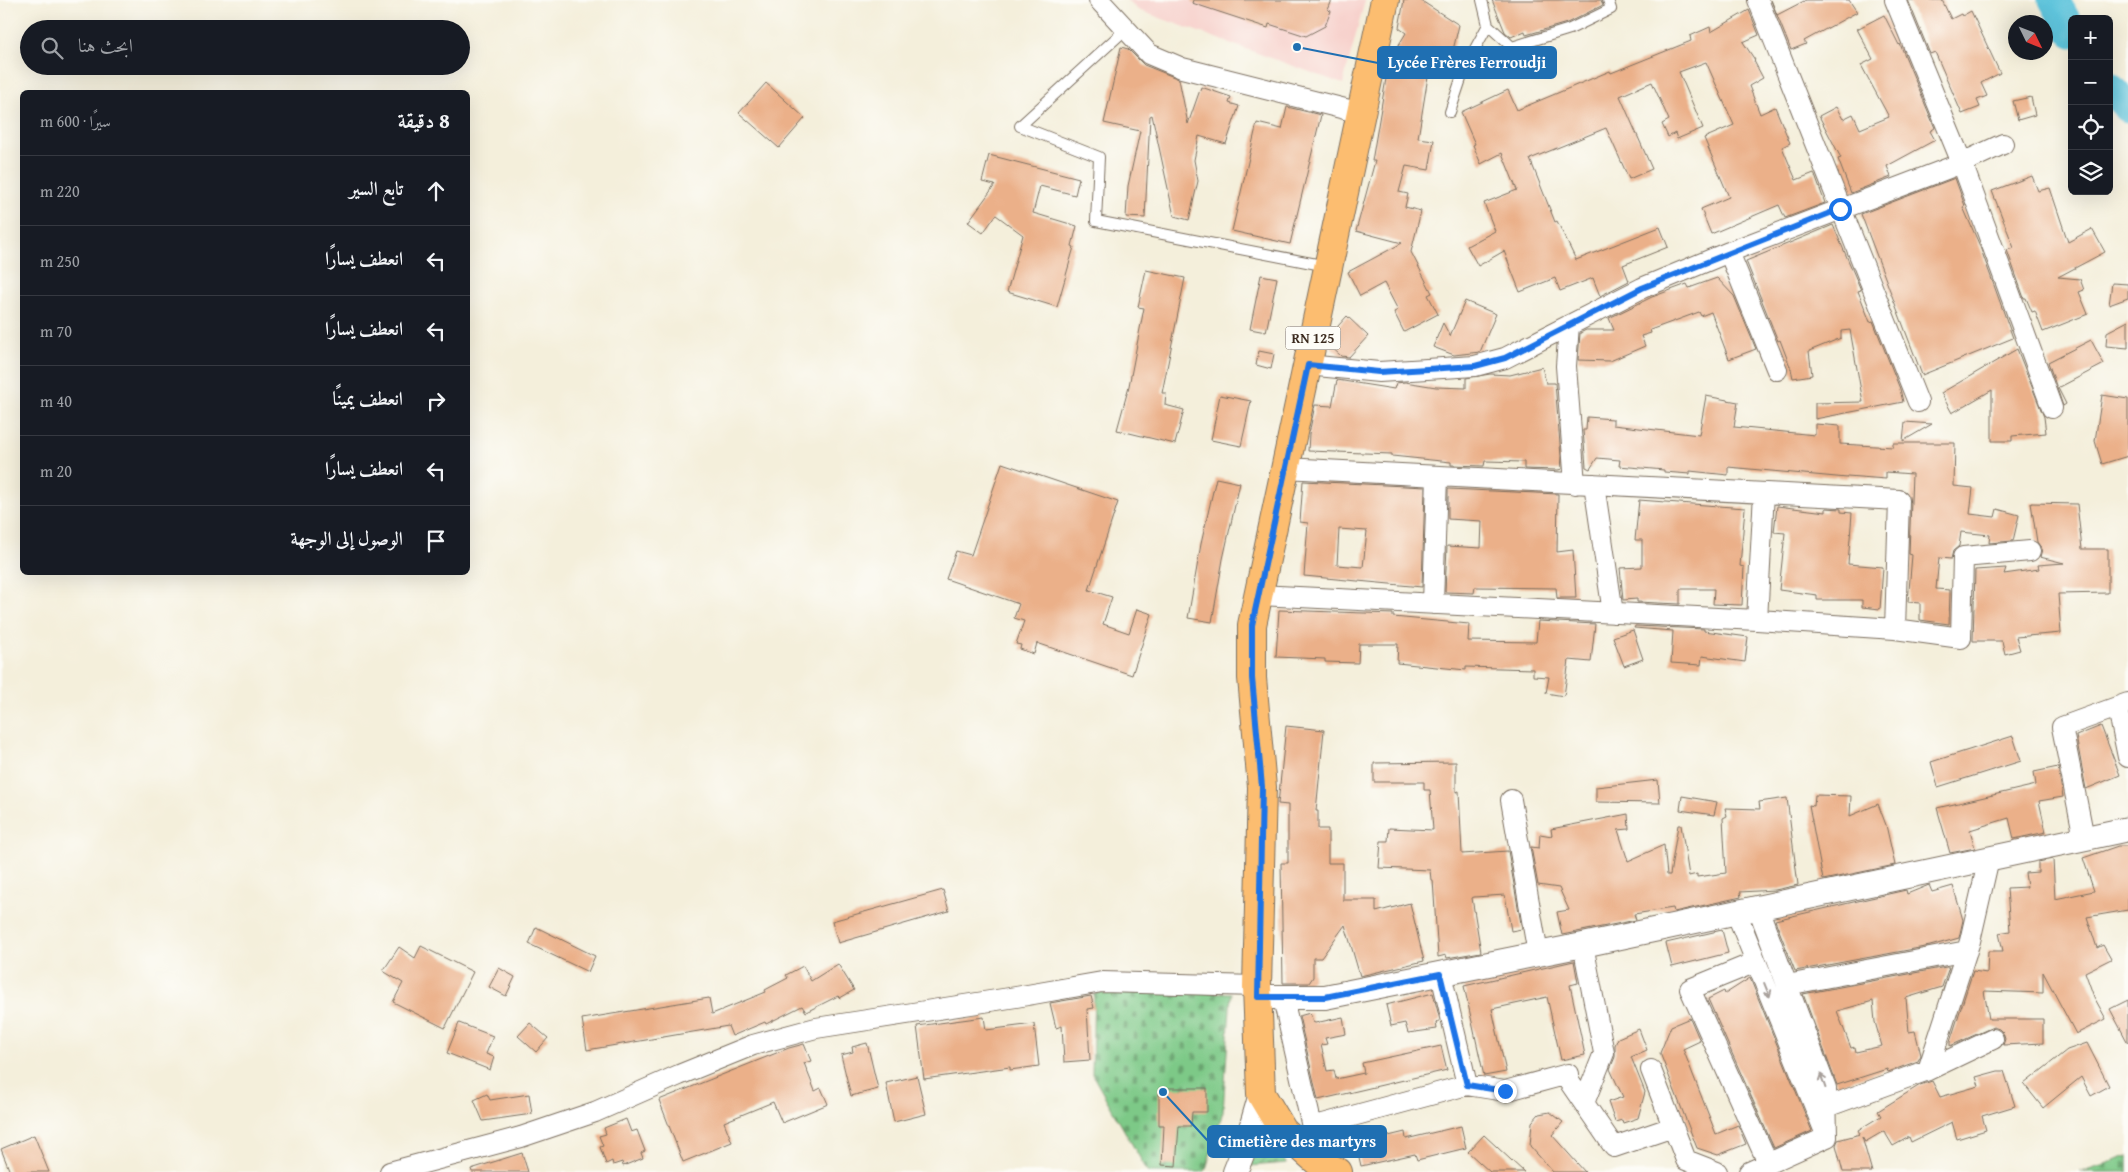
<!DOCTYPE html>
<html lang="ar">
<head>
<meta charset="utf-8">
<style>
  body { margin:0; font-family:"Gentium Book Plus",Amiri,serif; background:#20242c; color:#f1f3f6; direction:rtl }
  .controls { position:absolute; right:15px; top:15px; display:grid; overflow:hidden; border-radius:8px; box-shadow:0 5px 20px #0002 }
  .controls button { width:45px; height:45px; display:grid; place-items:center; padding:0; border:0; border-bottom:1px solid #363941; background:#171b24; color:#f1f3f6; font:25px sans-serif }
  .compass { position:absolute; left:2008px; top:15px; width:45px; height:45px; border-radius:50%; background:#171b24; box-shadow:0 5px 20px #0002; rotate:133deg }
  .stop { position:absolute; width:15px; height:15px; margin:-11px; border:4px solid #1a73e8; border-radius:50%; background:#fff }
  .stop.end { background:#1a73e8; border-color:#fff; box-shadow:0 1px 5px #0008 }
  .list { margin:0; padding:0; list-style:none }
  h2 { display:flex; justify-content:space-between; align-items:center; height:65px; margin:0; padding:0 20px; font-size:21px }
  h2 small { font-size:16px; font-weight:400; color:#9ea1a6 }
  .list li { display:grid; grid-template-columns:32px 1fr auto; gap:15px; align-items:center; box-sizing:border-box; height:70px; padding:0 20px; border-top:1px solid #363941 }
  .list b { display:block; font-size:19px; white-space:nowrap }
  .list em { font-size:16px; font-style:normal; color:#9ea1a6 }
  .icon { flex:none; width:28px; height:28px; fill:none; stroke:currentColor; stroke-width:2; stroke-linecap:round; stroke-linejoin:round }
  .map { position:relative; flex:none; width:2128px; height:1172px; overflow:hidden; direction:ltr }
  .search { position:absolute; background:#171b24; box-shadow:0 5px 20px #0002; left:20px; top:20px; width:450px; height:55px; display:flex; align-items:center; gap:12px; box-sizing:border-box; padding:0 18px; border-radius:28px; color:#9ea1a6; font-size:19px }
  .panel { position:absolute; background:#171b24; box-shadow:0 5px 20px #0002; left:20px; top:90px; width:450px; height:485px; border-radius:8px; direction:rtl }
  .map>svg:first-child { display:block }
  .built { fill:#f7d0cb }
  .cemetery { fill:url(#cemetery-stones); stroke:#5c7a52 }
  .garden { fill:url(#garden-furrows); stroke:#5c7a52 }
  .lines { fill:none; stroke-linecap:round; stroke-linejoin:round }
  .river { stroke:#5fc4dc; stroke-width:31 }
  .building { fill:#ebb089; fill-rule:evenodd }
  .service-casing { stroke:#7c6f60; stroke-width:12 }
  .minor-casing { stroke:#7c6f60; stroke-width:22 }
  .tertiary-casing { stroke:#7c6f60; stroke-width:26 }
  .primary-casing { stroke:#7c6f60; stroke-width:30 }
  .service { stroke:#fff; stroke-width:10 }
  .minor { stroke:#fff; stroke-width:20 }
  .tertiary { stroke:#fff; stroke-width:24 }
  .primary { stroke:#fcbd6f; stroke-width:28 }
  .oneway { stroke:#a79f9a }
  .route { stroke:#1a73e8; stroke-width:6 }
  .labels { text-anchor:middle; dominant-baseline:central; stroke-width:4; stroke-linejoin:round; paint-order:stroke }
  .shield { fill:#fdfcf7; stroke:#75695f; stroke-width:1 }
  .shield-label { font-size:14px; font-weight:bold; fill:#3b2a1e }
  .leader { fill:none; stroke:#1f6fb2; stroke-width:2 }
  .callout-dot { fill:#1f6fb2; stroke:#fdfcf7; stroke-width:2 }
  .callout { fill:#1f6fb2; stroke:#1f6fb2; stroke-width:2 }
  .callout-label { font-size:16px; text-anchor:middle; font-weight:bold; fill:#fff }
</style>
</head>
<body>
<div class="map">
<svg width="2128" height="1172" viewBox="0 0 2128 1172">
  <defs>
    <pattern id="cemetery-stones" width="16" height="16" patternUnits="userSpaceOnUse" patternTransform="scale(1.25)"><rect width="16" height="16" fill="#7dc987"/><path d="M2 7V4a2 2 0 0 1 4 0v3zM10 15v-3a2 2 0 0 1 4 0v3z" fill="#68a36e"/></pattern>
    <pattern id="garden-furrows" width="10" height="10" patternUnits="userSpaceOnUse" patternTransform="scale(1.25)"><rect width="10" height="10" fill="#7dc987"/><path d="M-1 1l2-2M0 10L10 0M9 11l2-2" fill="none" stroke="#68a36e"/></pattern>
  </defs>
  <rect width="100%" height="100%" fill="#fdfcf7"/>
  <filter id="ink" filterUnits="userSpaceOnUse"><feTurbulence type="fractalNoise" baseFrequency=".02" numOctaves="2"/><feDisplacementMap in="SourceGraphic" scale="10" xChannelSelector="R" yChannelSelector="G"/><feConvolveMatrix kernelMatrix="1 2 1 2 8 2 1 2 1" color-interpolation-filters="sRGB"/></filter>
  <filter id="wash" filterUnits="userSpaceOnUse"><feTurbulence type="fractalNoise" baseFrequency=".0096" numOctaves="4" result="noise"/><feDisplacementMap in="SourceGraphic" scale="20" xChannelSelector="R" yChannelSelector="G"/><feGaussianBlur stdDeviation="1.12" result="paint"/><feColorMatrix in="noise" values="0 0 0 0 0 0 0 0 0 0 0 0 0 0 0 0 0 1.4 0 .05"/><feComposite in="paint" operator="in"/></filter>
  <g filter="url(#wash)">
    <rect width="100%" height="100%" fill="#f4efdb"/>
    <path class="built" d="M1126,0H1365L1343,84L1138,10Z"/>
    <path class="cemetery" d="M1110,990L1231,993L1223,1111L1206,1169L1202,1172H1148L1092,1074L1094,994Z
      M2128,1156V1172H2080Z"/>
    <path class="garden" d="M1260,1138L1287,1163L1250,1166Z"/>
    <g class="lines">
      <path class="river" d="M2054,0L2072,32
        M2109,87L2128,107"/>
    </g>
    <g id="blocks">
      <path class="building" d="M1193,0H1332L1328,10L1331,11L1325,26L1306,36L1269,24L1268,28L1192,3Z
        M1404,0H1420L1459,25L1449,67L1430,64L1418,138L1434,140L1429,170L1406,166L1399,192L1408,194L1405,207L1421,211L1411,252L1432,293L1428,295L1438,314L1404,332L1394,312L1398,310L1384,283L1360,296L1348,272L1402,243L1356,231L1375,161H1372L1389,61L1406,33L1399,28Z
        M1492,0H1601L1603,5L1567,23L1526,35L1525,31L1511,37L1505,32Z
        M1771,0L1777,15L1806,0H1849L1857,12L1804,41L1806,44L1791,50Z
        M1908,0H1942L1951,19L1961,14L1962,16L1971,11L2000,73L1981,83L1987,96L1977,100L1980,107L1962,114L1935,52L1930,54Z
        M1749,10L1759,35L1743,42L1755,60L1754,61L1763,78L1749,86L1760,114L1775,107L1790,143L1782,147L1796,180L1814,173L1825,203L1785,218L1779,205L1711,234L1701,209L1729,197L1704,138L1734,125L1706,62L1679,72L1703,128L1677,139L1675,133L1668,137L1662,124L1669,120L1652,82L1620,96L1652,169L1629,179L1606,128L1530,159L1555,222L1557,221L1576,260L1660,227L1668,247L1623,265L1629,281L1600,296L1593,278L1560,291L1555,278L1520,292L1504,251L1478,266L1467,246L1495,231L1484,203L1517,190L1502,153L1481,164L1473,145L1475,144L1461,112L1508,90L1517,110L1610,71L1611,73L1691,41L1690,36L1710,27L1711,32Z
        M1884,15L1899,45L1900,44L1935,128L1930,131L1935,140L1887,166L1891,177L1851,193L1838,159L1841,158L1819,116L1836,107L1843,119L1853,114L1860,129L1889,117L1861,65L1873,59L1857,29Z
        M1121,47L1128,49L1144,65L1179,79L1188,124L1201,87L1231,97L1229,103L1239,106L1226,144L1199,136L1194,160L1198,181L1189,220L1174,216L1152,115L1150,116L1145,218L1126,217L1128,186L1140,131L1104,123Z
        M766,83L805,118L779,148L739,113Z
        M2031,97L2035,115L2018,120L2013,101Z
        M1287,107L1321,115L1290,244L1232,231L1257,123L1282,129Z
        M989,155L1079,178L1075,195L1040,186L1033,213L1077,226L1072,246L1074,247L1057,307L1007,292L1023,235L996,215L983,233L968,222L995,185L982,182Z
        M2032,176L2038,191L2050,188L2068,242L2092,229L2105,252L2058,277L2080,279L2084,290L2079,292L2088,314L2043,332L2035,311L2032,312L2026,298H2024L2007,250L2014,248L1992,191Z
        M1955,178L1965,206L1963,207L1979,244L2013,338L1922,375L1861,214Z
        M1833,225L1861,290L1858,291L1870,322L1873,321L1900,389L1903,402L1815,419V403L1863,402L1850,330L1841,331V338L1809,351L1812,375L1793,378L1791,369L1780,340L1778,341L1746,261Z
        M1146,270L1185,278L1162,393H1166L1165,405L1184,410L1175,444L1117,430L1129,386L1144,308L1138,307Z
        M1261,275L1277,278L1266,332L1250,329Z
        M1717,278L1734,296L1756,349L1729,359L1711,312L1701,316L1699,312L1650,330L1651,333L1641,336L1645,346L1610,361L1578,360L1580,333L1586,330H1614L1609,318L1652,297L1687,284L1689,288Z
        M2112,283L2128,284V298L2109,305Z
        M1465,301L1496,314L1480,352L1454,355L1433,347L1443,323L1450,336Z
        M1347,316L1368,336L1349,357L1341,356L1328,344L1330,335Z
        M2128,321V348L2106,346L2107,332Z
        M2091,340L2104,364L2058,388L2066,404L2063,406L2048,362Z
        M2017,349L2044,417L2046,433L2012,436V441H1992V390L1952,413L1941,393Z
        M1259,351L1274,354L1271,369L1256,365Z
        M1542,367L1546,383H1555L1562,469L1558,470L1524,469V462L1485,461L1484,466L1451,465V462L1392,456V454L1308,451L1309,434L1315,405L1332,406L1337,380L1394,389L1396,383L1405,382L1436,387L1466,388V378L1490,374L1510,375Z
        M1220,395L1251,401L1241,446L1211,440Z
        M2102,395L2128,399V456L2102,464L2095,441Z
        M1706,396L1738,402L1734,427L1815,435V424L1840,426V444L1893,447V443H1955L1954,486L1973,488L1970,514L1995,517L1997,509L2019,515L2013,541L1989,543L1990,535L1961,532L1959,546L1953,551L1951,559L1939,558L1936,589L1950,590L1949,624L1920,620V603L1908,602L1912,555L1909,554L1912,474L1886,472V479L1847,476V478L1728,467V475L1690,471V474L1664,472V470L1619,466L1620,460L1597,458L1590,469L1586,467L1583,430H1586L1587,417L1613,419V425L1699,435Z
        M1905,422L1932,424L1903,441Z
        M1002,463L1118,502L1089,590L1112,597L1103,624L1129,633L1137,609L1152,614L1132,675L1037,643L1034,654L1020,649L1021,645L1016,644L1024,621L1014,618L1019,604L946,579L956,551L971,555Z
        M1216,478L1240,483L1223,559L1212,622L1188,618L1201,544Z
        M1303,481L1425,487L1422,587L1304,576L1308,523L1300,522ZM1339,529L1367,531L1363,567L1337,565Z
        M1448,489L1558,494L1557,552L1573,550L1576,598H1557L1556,588L1475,587L1474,593L1445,592L1447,546L1481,548L1482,521L1448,519Z
        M1639,500L1745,508L1740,566L1744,567L1742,605L1713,604L1714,589H1680V604L1637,602V599L1623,600L1620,568L1642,567V540H1635Z
        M2031,503L2077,504L2082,549H2108V593L2058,594L2061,633L2016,637L2020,650L2005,654L2002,641H1973L1975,570L2006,568L2004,574L2039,569L2038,565L2064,563L2040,557L2042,549L2037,542Z
        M1777,506L1826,512V508L1841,509V512L1852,513L1848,564L1883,567L1880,609L1862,607V600H1817V595L1779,590L1785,533L1774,532Z
        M1279,610L1393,614V617L1469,624L1468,641L1536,642L1538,621L1595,624L1591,662L1569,660L1564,696L1546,693L1549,677L1533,676V669L1466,667V670L1397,663L1398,644H1359L1358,663L1325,662V659L1276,657Z
        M1635,626L1704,629V631L1748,637L1745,662L1702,656L1701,665L1671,663L1673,631L1634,628Z
        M1633,630L1643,659L1624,666L1613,637Z
        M1286,726L1324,730L1316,811H1318V829H1328V863H1343V900H1376V912L1410,903L1424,961L1360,976L1345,925L1321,958H1313V977L1309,983H1283L1281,863H1288V805L1278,804Z
        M2101,726L2120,775L2086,789L2076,736Z
        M2013,736L2021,761L1938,787L1931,762Z
        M1456,762V792L1459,791L1462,854L1508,851L1522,929L1511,931L1505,895L1474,897L1472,898L1481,952L1447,958L1446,955L1438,957L1433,880H1431L1430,870L1379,868L1381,841H1388L1389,828L1433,830L1430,790H1424V782H1374V763Z
        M2058,767L2063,797L2039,801L2046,832L2014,839L2009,818L1970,830L1975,848L1950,853L1937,808L2036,785L2034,772Z
        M1658,780L1660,803L1596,802V787Z
        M1815,795L1851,796L1850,816L1878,804L1886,825L1895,865L1823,880L1809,805L1814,806Z
        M1682,796L1717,802L1714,815L1680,810Z
        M1787,798L1798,885L1775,890L1740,892L1741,897L1674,912L1673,908L1634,914L1636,920L1562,935L1557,912L1569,910L1559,888L1538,885L1531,847L1539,848L1540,834L1552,836L1551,829L1628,814L1629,829L1618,830L1628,861L1664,845L1667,875H1670L1678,825H1681L1689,876L1697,874V877L1726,873L1723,818L1727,816L1725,808L1760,809L1759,802Z
        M2118,846H2128V910L2087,917L2097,948L2103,945L2111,959L2085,972L2094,997L2106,1019L2076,1034L2043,972V993L1984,991L1989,1019H2043V1043L2003,1045L2005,1039L2003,1033L1999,1029L1993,1027L1950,1046V1042L1973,971L1987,973L1988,951H2003L1999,933L2010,931L2007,888L2027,887L2025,873L2038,872V862L2053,859L2055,899L2094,891L2083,858Z
        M1929,885L1932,892L1953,886L1963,920L1959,938L1930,946L1795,971L1775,920L1906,890L1907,894Z
        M943,890L949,911L838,943L832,921Z
        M536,927L595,956L588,972L529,944Z
        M1722,930L1728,953L1672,967L1666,943Z
        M421,946L473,972L445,1028L393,1002L403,983L383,971L399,947L415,958Z
        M1574,961L1578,983L1570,985L1585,1055L1561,1060L1547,997L1492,1009L1506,1072L1484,1076L1464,986Z
        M838,964L854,990L840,998L838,996L806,1012L802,1006L766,1024L765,1022L732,1036L728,1026L587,1050L582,1019L709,998L712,1014L766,992L765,990L788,978L786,975L803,966L811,981Z
        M1946,967H1949L1942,987L1906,998L1909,1032L1915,1031L1921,1055L1918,1061L1888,1072L1887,1069L1837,1085L1803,994ZM1873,1001L1875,1022L1882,1046L1856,1052L1855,1047L1851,1048L1837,1011Z
        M499,968L515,977L506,996L489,987Z
        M1750,978L1812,1131L1774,1148L1708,999L1724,991L1725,994Z
        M1433,993L1440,1020L1436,1023L1437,1029L1408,1033L1405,1023L1391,1026L1386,1005Z
        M1091,996L1094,1008L1087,1009L1090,1060L1064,1062L1062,1026L1056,1028L1050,1003Z
        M2128,1000V1043L2110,1009Z
        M1310,1013L1313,1022L1315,1023L1343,1017L1346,1034L1325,1038L1327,1044L1321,1045L1327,1071L1334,1070L1336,1079L1364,1073L1362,1063L1441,1046L1447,1070L1318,1100L1299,1016Z
        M984,1017L986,1030L1034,1024L1039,1066L1010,1070V1067L924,1079L917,1026Z
        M1690,1018L1700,1041L1683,1049L1716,1134L1738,1125L1746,1144L1718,1155L1697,1148L1660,1053L1671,1026Z
        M459,1023L493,1036L486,1054L494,1057L490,1070L447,1053Z
        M530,1023L548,1038L536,1052L518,1036Z
        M1639,1029L1647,1050L1631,1057L1645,1092L1638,1118L1623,1123L1622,1120L1615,1122L1608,1102L1623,1097L1610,1069L1615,1057V1045L1618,1038Z
        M867,1043L878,1089L851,1096L841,1055L853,1052L852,1047Z
        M2087,1043L2109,1086L2091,1096L2081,1077L2043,1108L2024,1084L2067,1050Z
        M804,1044L811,1061L804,1063L815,1091L821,1088L828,1104L782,1123L773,1102L724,1122L732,1142L683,1162L659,1100L789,1048Z
        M1998,1071H2004L2015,1106L1982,1116L1986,1130L1957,1139L1952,1122L1911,1142L1909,1137L1893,1146L1884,1131L1865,1142L1862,1137L1872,1172H1843L1836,1145L1838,1140L1860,1134L1858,1130L1881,1116L1878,1111L1920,1085L1932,1081L1940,1097L1979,1086L1976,1077Z
        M917,1076L926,1114L894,1122L886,1083Z
        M1159,1088H1207V1112H1192L1191,1126H1179L1176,1166L1162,1165L1164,1125H1159Z
        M487,1094L490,1100L529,1094L532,1114L483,1121L474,1100Z
        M1550,1112L1563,1122L1552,1135L1585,1172H1553L1530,1146L1532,1122L1539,1114Z
        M626,1119L631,1132L637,1130L645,1151L641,1153L643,1158L623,1166L622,1162L613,1165L612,1161L606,1164L600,1147L603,1146L599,1136L606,1134L604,1128Z
        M1461,1126L1466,1148L1417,1160L1415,1154L1361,1166L1356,1144L1405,1132L1406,1139Z
        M34,1135L49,1172H10L1,1149Z
        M1484,1135L1524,1172H1490L1468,1152Z
        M522,1153L528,1172H472L471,1169Z"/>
    </g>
  </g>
  <g filter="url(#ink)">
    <use href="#blocks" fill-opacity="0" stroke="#7c6f60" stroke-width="1"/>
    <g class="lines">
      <g class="service-casing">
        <path id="service" d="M1488,25L1512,47L1570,29L1611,9L1608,0
          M1126,29L1020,126L1099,157L1096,221L1327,266
          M1450,112L1465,67L1488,25L1482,0"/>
      </g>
      <g class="minor-casing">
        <path id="minor" d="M1099,0L1149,54L1182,68L1361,113
          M1758,0L1918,402
          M1895,0L1962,163L2052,408
          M1729,252L1777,370
          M1569,325L1566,366L1575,484
          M1307,365L1379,372L1475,366L1505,358L1642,288L1729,252L1962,163L2003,144
          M1285,468L1899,500L1895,629
          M1594,484L1613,613
          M1259,595L1757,620L1895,629L1961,638L1963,557L2030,551
          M1433,604L1437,476
          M1757,620L1764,493
          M2118,708L2128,757
          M1511,800L1538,954
          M2084,838L2062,727L2128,703
          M1736,912L1827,1137L1826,1088L1758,908
          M1583,945L1604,1053L1584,1103
          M1756,962L1690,989L1768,1163
          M1441,974L1467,1085
          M1787,985L1967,951
          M1283,998L1312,1127L1467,1085L1505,1091L1568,1074V1080L1614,1147L1673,1127
          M1651,1070L1686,1160L1717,1172
          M1928,1070L1970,941L1989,858
          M1826,1107L1928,1070L1993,1039
          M390,1172L521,1137L595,1112L679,1075L753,1045L816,1028L1016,997L1102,982L1257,986
          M1749,1172L1827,1137"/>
      </g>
      <g class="tertiary-casing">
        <path id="tertiary" d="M1258,997H1325L1583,945L2128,829
          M1235,1172L1247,1142L1261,1094"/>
      </g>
      <g class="primary-casing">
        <path id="primary" d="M1338,1172L1318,1162L1283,1131L1261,1094L1257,986L1262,787L1252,678V625L1385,0"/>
      </g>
      <use href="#service" class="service"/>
      <use href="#minor" class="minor"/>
      <use href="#tertiary" class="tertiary"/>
      <use href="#primary" class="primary"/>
    </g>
    <defs><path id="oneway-shaft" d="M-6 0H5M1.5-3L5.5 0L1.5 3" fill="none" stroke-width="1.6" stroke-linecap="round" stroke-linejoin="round" transform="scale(1.25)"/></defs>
    <g class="oneway">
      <use href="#oneway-shaft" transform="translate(1767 990) rotate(68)"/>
      <use href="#oneway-shaft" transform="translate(1823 1081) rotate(-109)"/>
    </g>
  </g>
  <g class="lines" filter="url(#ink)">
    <path class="route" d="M1505,1091L1467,1085L1440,974L1325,997H1258L1262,787L1252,678V625L1308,365L1379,372L1475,366L1505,358L1642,288L1840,209"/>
  </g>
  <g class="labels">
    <rect class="shield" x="1285.5" y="326.5" width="55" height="23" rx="4"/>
    <g class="shield-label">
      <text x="1313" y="338">RN 125</text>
    </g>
  </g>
  <path class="leader" d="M1297 47L1378 63M1163 1092L1208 1141"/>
  <g class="callout-dot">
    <circle cx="1297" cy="47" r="5"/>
    <circle cx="1163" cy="1092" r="5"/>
  </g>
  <g class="callout">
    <rect x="1378" y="47" width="178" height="31" rx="5"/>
    <rect x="1208" y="1126" width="178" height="31" rx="5"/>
  </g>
  <g class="callout-label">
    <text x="1467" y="68">Lycée Frères Ferroudji</text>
    <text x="1297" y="1147">Cimetière des martyrs</text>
  </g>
</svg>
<div class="controls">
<button>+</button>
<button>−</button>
<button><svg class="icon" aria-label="locate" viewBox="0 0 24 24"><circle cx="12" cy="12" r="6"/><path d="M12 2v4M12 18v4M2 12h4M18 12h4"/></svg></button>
<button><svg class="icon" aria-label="layers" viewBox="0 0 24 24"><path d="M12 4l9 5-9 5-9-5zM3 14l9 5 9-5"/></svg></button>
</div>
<svg class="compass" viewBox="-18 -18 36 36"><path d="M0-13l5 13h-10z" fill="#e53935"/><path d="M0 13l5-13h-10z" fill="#9ea1a6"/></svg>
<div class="stop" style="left:1840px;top:209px"></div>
<div class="stop end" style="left:1505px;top:1091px"></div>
<div class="search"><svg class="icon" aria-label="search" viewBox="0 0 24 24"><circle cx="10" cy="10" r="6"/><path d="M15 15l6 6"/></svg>ابحث هنا</div>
<section class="panel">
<h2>8 دقيقة<small>سيرًا · 600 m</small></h2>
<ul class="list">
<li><svg class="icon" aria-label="ahead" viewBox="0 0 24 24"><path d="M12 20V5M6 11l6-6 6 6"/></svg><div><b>تابع السير</b></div><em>220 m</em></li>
<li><svg class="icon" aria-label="left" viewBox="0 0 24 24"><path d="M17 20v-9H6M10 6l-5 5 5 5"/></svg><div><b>انعطف يسارًا</b></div><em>250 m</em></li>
<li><svg class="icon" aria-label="left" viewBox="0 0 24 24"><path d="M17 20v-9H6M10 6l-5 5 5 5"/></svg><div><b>انعطف يسارًا</b></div><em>70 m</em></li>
<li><svg class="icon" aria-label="right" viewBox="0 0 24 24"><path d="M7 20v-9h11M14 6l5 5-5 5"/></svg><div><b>انعطف يمينًا</b></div><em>40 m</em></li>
<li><svg class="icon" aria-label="left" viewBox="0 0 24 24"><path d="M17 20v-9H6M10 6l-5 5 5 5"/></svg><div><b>انعطف يسارًا</b></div><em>20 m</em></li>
<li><svg class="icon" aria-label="arrive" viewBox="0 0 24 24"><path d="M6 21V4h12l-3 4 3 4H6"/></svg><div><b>الوصول إلى الوجهة</b></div></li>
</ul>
</section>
</div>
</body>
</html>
